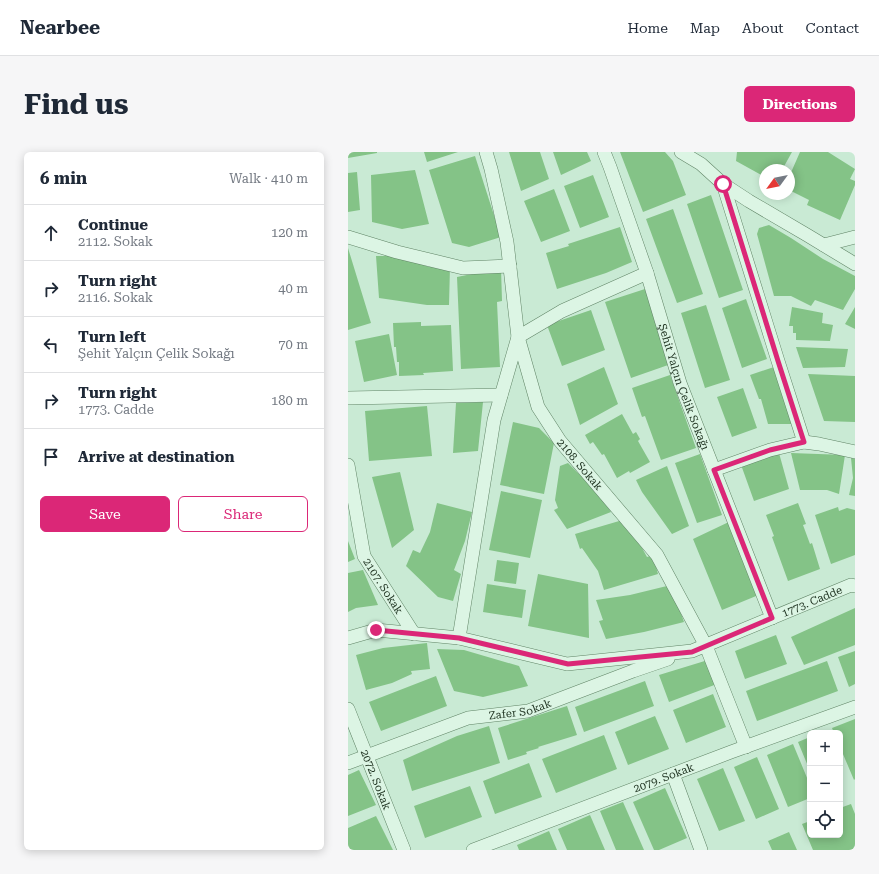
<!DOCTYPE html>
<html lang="en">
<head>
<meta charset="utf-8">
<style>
  body { margin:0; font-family:"Roboto Serif",serif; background:#f6f6f7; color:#1f2937 }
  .controls { position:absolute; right:12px; bottom:12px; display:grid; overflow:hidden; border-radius:6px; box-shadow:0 2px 10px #0003 }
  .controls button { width:36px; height:36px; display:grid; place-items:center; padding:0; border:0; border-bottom:1px solid #e0e1e3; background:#fff; color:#1f2937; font:20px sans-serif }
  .compass { position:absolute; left:411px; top:12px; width:36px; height:36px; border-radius:50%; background:#fff; box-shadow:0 2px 10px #0003; rotate:237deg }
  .stop { position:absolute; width:12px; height:12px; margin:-9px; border:3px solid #db2777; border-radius:50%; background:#fff }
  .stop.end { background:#db2777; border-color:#fff; box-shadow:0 1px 4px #0008 }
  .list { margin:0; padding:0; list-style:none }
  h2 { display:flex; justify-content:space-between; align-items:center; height:52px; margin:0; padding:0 16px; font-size:17px }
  h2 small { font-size:13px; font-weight:400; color:#747a83 }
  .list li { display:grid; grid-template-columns:26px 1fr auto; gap:12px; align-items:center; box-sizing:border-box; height:56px; padding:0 16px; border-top:1px solid #e0e1e3 }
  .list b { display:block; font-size:15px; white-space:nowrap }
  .list p { margin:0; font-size:13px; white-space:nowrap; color:#747a83 }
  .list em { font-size:13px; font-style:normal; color:#747a83 }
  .actions { display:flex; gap:8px; padding:12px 16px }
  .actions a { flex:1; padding:9px 0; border:1px solid #db2777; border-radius:6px; text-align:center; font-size:14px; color:#db2777 }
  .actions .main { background:#db2777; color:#fff }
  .icon { flex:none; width:22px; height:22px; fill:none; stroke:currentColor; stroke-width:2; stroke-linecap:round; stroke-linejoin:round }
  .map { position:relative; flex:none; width:507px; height:698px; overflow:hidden; border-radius:6px }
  header { display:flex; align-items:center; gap:24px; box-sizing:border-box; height:56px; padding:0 20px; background:#fff; border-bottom:1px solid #e0e1e3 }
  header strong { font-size:19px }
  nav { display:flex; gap:22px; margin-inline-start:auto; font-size:14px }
  .intro { display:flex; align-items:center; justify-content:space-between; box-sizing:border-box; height:96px; padding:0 24px }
  h1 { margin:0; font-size:28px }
  .button { padding:10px 18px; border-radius:6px; background:#db2777; color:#fff; font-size:14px; font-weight:700 }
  main { display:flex; gap:24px; padding:0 24px }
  aside { flex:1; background:#fff; border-radius:6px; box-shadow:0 2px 10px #0003 }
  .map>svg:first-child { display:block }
  .building { fill:#84c387 }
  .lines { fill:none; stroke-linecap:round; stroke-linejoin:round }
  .minor-casing { stroke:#608466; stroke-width:14 }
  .minor { stroke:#dcf5e4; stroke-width:13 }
  .route { stroke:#db2777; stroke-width:5 }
  .labels { text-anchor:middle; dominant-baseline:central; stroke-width:4; stroke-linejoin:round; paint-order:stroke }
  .street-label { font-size:11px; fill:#223624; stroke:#d8f2e1 }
</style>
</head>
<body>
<header>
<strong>Nearbee</strong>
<nav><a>Home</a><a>Map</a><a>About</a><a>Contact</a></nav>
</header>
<div class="intro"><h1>Find us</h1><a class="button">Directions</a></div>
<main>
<aside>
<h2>6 min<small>Walk · 410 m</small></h2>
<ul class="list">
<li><svg class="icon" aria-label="ahead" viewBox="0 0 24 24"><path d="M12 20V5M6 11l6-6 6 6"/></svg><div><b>Continue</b><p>2112. Sokak</p></div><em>120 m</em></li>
<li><svg class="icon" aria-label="right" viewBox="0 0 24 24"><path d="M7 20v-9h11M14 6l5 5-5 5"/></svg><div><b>Turn right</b><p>2116. Sokak</p></div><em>40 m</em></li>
<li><svg class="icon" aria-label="left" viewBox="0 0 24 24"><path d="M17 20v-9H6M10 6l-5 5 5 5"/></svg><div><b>Turn left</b><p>Şehit Yalçın Çelik Sokağı</p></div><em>70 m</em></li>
<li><svg class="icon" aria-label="right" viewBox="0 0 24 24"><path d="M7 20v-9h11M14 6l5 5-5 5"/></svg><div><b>Turn right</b><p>1773. Cadde</p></div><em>180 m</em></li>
<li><svg class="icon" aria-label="arrive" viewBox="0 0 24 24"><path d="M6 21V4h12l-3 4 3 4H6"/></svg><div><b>Arrive at destination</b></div></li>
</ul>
<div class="actions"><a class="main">Save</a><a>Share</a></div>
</aside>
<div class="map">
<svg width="507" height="698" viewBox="0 0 507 698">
  <rect width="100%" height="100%" fill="#c9ead4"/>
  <path class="building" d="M0,0H29V1L0,6Z
    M76,0H110L79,10Z
    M161,0H192L201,27L173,39Z
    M205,0H239L243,9L213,23Z
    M272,0H317L325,9L338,43L295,60Z
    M389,0H444L434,18H417V25L388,9Z
    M452,0H480L507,17L502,27L507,29V33L492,68L459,53L461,48L441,38V25Z
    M127,4L153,85L121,95L104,91L81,18Z
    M67,18L81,72L54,77L24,70L23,23Z
    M9,20L12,58L0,60V21Z
    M245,23L261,65L232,76L216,34Z
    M206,37L222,79L193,90L176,49Z
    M363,43L395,138L371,146L339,52Z
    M325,57L355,142L329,151L298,67Z
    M421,73L443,86L475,107L507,124V137L495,158L467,148L463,154L443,144H426L409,82L411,76Z
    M272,75L284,110L258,121L209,137L198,101L221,94L220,92Z
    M0,96L23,171L0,178Z
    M37,99L81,115H102L101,153H79L31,146L28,104H37Z
    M153,116L154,149L149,150L152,215L113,217L109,125Z
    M297,137L323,212L283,226L257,150Z
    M398,147L419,207L394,216L374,156Z
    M358,153L382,228L357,236L333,161Z
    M444,155L475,161L474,171L485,173L482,189L448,188V181H445V174H441Z
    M507,155V177L497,172Z
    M243,158L257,198L214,214L199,173Z
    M73,170V174L103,173L105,219L75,221L76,223L51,224V210H49L48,195H46L45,171Z
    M41,182L49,223L16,230L7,189Z
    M448,195L500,197L497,215L455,216Z
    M256,215L270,252L232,273L219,232Z
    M426,215L445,272H420L413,247H411L402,223Z
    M460,222L507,224V270L476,269Z
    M322,223L348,296L313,308L297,264L294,265L284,236Z
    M395,236L409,276L384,285L369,245Z
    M135,250L130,299L105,301L108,251Z
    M79,254L84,304L21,309L17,259Z
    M274,262L285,282L288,280L292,287L290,289L302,310L282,321L281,319L269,326L256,302L254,303L245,290L242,292L237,283Z
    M165,270L191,276L206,291L196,342L152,333Z
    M431,301L441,337L406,349L392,310Z
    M443,301L497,303L491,342L479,338H452Z
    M352,302L374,363L349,371L327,311Z
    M503,306L507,307V344L501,343L505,326Z
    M220,311L248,339L263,360L219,377L206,358L210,356L207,348L212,314Z
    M319,314L341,374L324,382L294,340L288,328Z
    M52,320L66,378L44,396L24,325Z
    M153,339L194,348L182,406L141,398Z
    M89,351L124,360L117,389L106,418L113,422L105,449L90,445L58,414L65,398L72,401L82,380Z
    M450,351L458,372L455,373L462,392L464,391L472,417L440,429L424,385L426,384L418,363Z
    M490,355L491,359L499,356L507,358V403L483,412L467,363Z
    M278,367L299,405L305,403L310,422L256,438L250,419L234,396L232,397L227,382Z
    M385,368L413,442L374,458L345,387Z
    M0,389L7,407L0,410Z
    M149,408L171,411L168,432L146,429Z
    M15,418L30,453L8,456L0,460V421Z
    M190,422L240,432L241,486L180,474Z
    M139,432L178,438L174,466L135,460Z
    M323,433L336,470L296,480L258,487L251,469L255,468L248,448L282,443Z
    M507,456V493L456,513L443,485Z
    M428,483L439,512L397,527L387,499Z
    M79,491L82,517L63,519L64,522L44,531L18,538L8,503L35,496Z
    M89,497L116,498L171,514L180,534L135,545L106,539Z
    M507,499V532L501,535L490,505Z
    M360,508L369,532L321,550L311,523Z
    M479,509L490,539L409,569L398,539Z
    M88,524L99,554L33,579L21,550Z
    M297,529L306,554L236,580L227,555Z
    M365,542L378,575L338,591L325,558Z
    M219,554L229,583L190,595L191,596L178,600L179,602L160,608L150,576Z
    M307,564L321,597L280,613L267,580Z
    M507,567V627L506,628L492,595V581H486L484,576Z
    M141,574L152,611L64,639L55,608L109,584Z
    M256,583L269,617L208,641L194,607Z
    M462,585V619L450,590Z
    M445,592L462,633V646L440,655L419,603Z
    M409,605L431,657L408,667L386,615Z
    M181,611L194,645L147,662L135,629Z
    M375,616L397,669L371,679L349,627Z
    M11,618L28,653L0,664V623Z
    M122,634L134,665L77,686L66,654Z
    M317,636L339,686L311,698H306L285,650Z
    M275,650L296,698H268L252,659Z
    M503,652L507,662V698H465L454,672L462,669V683H492V656Z
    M242,663L257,698H219L210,677Z
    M28,664L45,698H0V676Z
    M201,679L209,698H171L169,693Z
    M441,680L449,698H424L420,689Z"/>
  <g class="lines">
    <g class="minor-casing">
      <g id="minor">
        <path id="s1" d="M138,0L143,17L159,90L170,185L190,255L212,289L309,403L358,494L398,595"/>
        <path id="s2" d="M256,0L262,15L299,121L332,231L424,466"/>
        <path d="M333,0L353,12L375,32L401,49L459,83L507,112"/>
        <path d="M375,32L430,209L456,290"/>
        <path d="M0,85L49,100L115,116L162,114"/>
        <path d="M476,93L507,85"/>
        <path d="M0,246L153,243"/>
        <path id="s3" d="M0,313L16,404L66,482"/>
        <path d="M366,318L422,298L456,290L471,292L507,300"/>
        <path id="s4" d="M0,486L28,478L111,486L219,512L344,499L503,433L507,434"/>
        <path d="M111,486L146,268L170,185L214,159L299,121"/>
        <path id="s5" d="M0,557L56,698"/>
        <path id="s6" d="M0,611L120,566L180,559L285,519L320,507"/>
        <path d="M325,622L353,698"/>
        <path id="s7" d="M125,698L383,600L507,555"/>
      </g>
    </g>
    <use href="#minor" class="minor"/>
  </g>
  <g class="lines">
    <path class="route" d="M28,478L111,486L220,512L344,500L424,466L366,318L422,298L456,290L430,209L375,32"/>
  </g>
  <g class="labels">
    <g class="street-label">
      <text stroke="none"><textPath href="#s2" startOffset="248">Şehit Yalçın Çelik Sokağı</textPath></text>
      <text stroke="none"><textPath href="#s1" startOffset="332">2108. Sokak</textPath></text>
      <text stroke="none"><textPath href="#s3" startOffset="128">2107. Sokak</textPath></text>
      <text stroke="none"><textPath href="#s4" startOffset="479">1773. Cadde</textPath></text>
      <text stroke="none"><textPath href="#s6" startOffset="181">Zafer Sokak</textPath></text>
      <text stroke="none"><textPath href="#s7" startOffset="204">2079. Sokak</textPath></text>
      <text stroke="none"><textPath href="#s5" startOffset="76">2072. Sokak</textPath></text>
    </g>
  </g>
</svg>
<div class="controls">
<button>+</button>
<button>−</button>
<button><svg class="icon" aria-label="locate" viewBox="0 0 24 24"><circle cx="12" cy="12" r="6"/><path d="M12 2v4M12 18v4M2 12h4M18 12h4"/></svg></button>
</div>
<svg class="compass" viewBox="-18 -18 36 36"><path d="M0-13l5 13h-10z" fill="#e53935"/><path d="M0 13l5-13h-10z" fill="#747a83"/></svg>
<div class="stop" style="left:375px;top:32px"></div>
<div class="stop end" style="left:28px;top:478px"></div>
</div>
</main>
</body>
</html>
